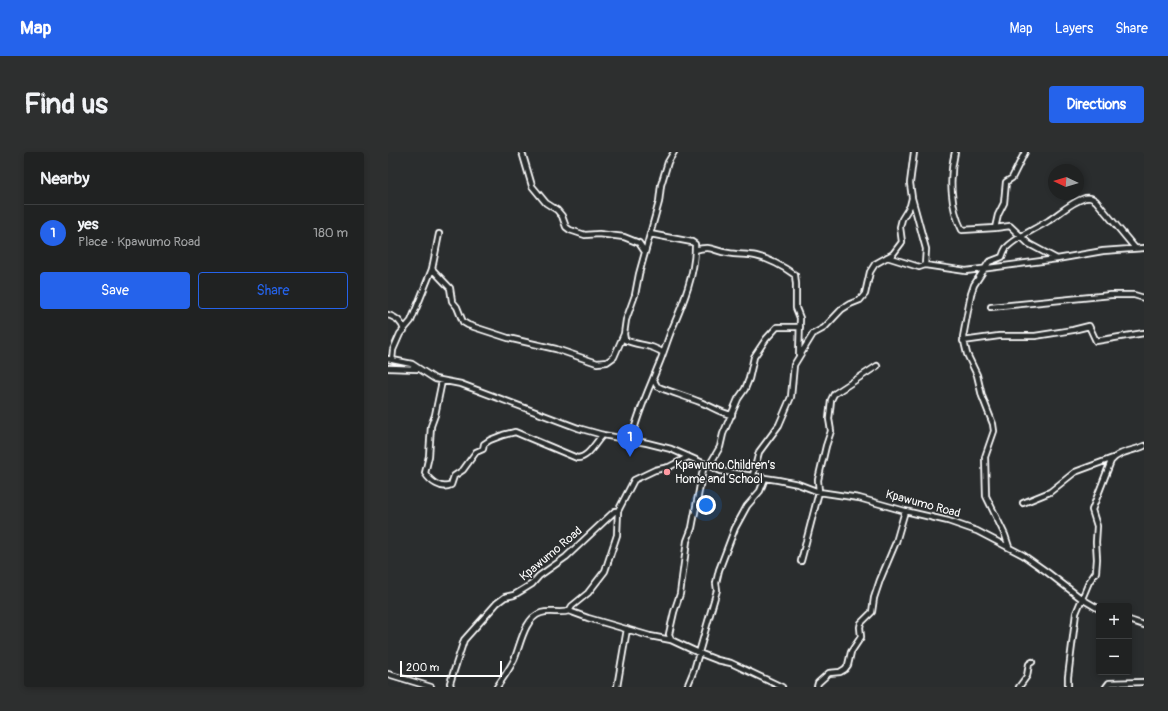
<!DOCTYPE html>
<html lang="en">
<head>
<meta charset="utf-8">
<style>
  body { margin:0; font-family:Pangolin,sans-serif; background:#2d2f2f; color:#f1f3f6 }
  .controls { position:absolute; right:12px; bottom:12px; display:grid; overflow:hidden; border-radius:4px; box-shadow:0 2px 6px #0003 }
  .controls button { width:36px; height:36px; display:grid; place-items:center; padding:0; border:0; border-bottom:1px solid #3d3f40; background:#202222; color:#f1f3f6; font:20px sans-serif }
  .compass { position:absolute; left:660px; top:12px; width:36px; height:36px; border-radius:50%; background:#202222; box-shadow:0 2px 6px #0003; rotate:274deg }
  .scale { position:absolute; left:12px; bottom:10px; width:102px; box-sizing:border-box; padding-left:4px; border:2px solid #fff; border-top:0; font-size:11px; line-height:14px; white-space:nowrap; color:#fff; -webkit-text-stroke:3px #2a2d2e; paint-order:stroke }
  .you { position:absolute; left:318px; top:353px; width:14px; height:14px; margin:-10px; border:3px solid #fff; border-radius:50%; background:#1a73e8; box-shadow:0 0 0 6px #1a73e833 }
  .badge { display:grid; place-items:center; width:26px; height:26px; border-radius:50%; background:#2563eb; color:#fff; font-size:13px; font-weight:700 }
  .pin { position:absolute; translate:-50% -33px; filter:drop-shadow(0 1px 2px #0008) }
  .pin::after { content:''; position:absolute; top:21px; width:14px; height:12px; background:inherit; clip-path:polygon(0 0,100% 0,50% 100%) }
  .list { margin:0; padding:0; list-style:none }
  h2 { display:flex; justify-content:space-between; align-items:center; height:52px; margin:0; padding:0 16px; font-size:17px }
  h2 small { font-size:13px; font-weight:400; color:#a2a4a5 }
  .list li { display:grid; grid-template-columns:26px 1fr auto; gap:12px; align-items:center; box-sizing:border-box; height:56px; padding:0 16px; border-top:1px solid #3d3f40 }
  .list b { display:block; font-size:15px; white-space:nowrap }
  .list p { margin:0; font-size:13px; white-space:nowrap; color:#a2a4a5 }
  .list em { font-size:13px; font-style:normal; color:#a2a4a5 }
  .actions { display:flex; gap:8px; padding:12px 16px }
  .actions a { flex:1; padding:9px 0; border:1px solid #2563eb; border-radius:4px; text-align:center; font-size:14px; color:#2563eb }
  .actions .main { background:#2563eb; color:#fff }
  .map { position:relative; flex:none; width:756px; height:535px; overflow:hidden; border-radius:4px }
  header { display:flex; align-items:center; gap:24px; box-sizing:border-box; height:56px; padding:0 20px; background:#2563eb; color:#fff }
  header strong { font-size:19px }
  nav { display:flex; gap:22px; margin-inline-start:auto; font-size:14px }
  .intro { display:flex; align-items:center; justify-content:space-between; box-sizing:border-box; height:96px; padding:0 24px }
  h1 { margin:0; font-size:28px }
  .button { padding:10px 18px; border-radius:4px; background:#2563eb; color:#fff; font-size:14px; font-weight:700 }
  main { display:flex; gap:24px; padding:0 24px }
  aside { flex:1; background:#202222; border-radius:4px; box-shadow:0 2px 6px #0003 }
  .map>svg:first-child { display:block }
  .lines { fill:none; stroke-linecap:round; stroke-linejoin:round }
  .minor-casing { stroke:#fff; stroke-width:8 }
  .minor { stroke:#2a2d2e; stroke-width:4.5 }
  .poi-dot { fill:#ff9aa2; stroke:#2a2d2e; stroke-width:1.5 }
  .labels { text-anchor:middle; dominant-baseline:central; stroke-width:3; stroke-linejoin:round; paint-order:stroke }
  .poi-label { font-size:12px; fill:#fff; stroke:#2a2d2e; text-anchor:start }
  .street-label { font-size:12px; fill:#fff; stroke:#2a2d2e }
</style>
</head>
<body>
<header>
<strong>Map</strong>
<nav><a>Map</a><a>Layers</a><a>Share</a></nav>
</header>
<div class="intro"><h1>Find us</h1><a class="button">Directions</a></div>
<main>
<aside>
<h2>Nearby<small></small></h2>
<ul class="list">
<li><span class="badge">1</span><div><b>yes</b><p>Place · Kpawumo Road</p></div><em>180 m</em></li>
</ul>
<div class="actions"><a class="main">Save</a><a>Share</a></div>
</aside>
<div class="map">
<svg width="756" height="535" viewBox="0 0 756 535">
  <rect width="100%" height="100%" fill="#2a2d2e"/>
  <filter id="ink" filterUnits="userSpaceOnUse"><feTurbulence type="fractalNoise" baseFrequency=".025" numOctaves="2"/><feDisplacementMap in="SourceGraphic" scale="8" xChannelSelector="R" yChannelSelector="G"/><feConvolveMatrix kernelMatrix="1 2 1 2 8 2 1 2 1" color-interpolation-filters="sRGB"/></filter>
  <g filter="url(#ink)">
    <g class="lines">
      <g class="minor-casing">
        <path id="minor" d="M134,0L144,34L158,51L169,58L174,64L178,75L182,78L197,83L211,82L236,85L251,91L257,100
          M567,0C561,25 562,55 574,78L607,76L622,74L641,92L669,107
          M524,46L538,97L537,113
          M607,76L610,63L616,51L618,30L624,26L637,0
          M307,98C324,93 325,99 340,101C349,103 359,102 368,104C381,107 396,115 407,123L408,132V156L412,166L411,203
          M499,105L531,115L537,113L578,119L669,107L715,99L756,96
          M44,117L62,136L64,149L69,155L75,170L80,173L120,186L168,197L209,211L219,210L226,205L236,182
          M603,155L723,143H746L756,146
          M0,163C9,166 13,169 16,178
          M575,189L611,184H647L685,178L701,174L708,189L756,181
          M275,201C264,192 250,194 237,188L236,182L238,168L247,143L251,122L271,50L273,33L280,10L286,0
          M0,207L24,212L47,227L73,232L190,276L215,283L259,291L283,297L333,319L390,328L410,332L431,340L471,346L517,359L560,369L589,379L635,403L659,420L694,447L711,457
          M4,208L5,198L12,182L23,169L36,137L44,117L51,82
          M0,216L29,217
          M265,227L269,234L273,236C286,241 299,245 312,250C323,254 332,261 344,263
          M54,229L47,263L43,274L41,304L37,321C42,329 53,338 63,333L66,324L75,318L88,300L95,297L96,292L102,288L115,283L127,280L189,306C201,306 207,290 215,283
          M243,289C249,262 261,237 271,212C276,200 279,189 284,177C295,152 308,120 307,92L304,90L262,82
          M321,314L332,295L335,282L350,247L357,237L361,227L366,205L378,187L389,175H412
          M365,323L371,300L391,273L403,245L406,213L425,182L436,176L454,157L462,152L472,148L477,142L482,120L487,112L505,102L514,90L512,75L514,67L522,54L524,46L522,31L526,0
          M635,351L662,340L687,320L725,306
          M621,395L617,383L598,344L597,305L606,279L605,272L594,244L589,223L579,202L575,185L583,142L586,133L601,110L614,105C615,102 616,99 618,96C630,84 646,78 660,69C671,62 683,50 697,46C702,45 704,46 708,49L747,96
          M413,409L431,340L430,328L438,294L443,279L441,267L443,248L446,242L489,214
          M181,459L200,466L262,484L283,488L311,501L329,508L343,511L394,535
          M741,468L756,473
          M283,488L281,482L286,460L292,442L299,389L304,376L316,312
          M0,522L43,535
          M63,535L62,531L76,488L109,451L117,445L126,443L136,437L144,432L151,424L178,405L227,359H230L246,328L267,318L281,315L300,305
          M109,535C115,526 121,518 126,508C132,495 136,466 153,461C162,458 172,462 181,459L184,454L200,441L217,419L229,383L230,359
          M229,535L239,477
          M299,535L306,518L329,438L328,431L331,418L347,376L359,354L372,339L377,326
          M429,535L430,531L441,521L452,520L457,517L460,513L463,500L473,485L472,475L473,471L484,460L486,446L492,428L508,390L517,359
          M631,535L639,524L641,512L644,510
          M680,535V525L688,461L701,430L708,420L709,407L708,390L709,374L704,358L723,309C731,299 746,299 756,294
          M718,535L721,531L756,530"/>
      </g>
      <use href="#minor" class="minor"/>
    </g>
  </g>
  <circle class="poi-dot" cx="279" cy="320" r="4"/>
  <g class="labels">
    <g class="poi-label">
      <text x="287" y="313">Kpawumo Children’s<tspan x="287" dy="14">Home and School</tspan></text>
    </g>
    <g class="street-label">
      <text transform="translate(535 352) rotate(15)">Kpawumo Road</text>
      <text transform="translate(163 402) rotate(-40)">Kpawumo Road</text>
    </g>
  </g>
</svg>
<div class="controls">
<button>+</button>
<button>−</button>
</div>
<svg class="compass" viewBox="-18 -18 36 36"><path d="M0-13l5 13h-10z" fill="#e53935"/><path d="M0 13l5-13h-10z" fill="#a2a4a5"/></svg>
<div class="scale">200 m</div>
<div class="you"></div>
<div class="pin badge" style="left:242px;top:305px">1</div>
</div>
</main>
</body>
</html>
